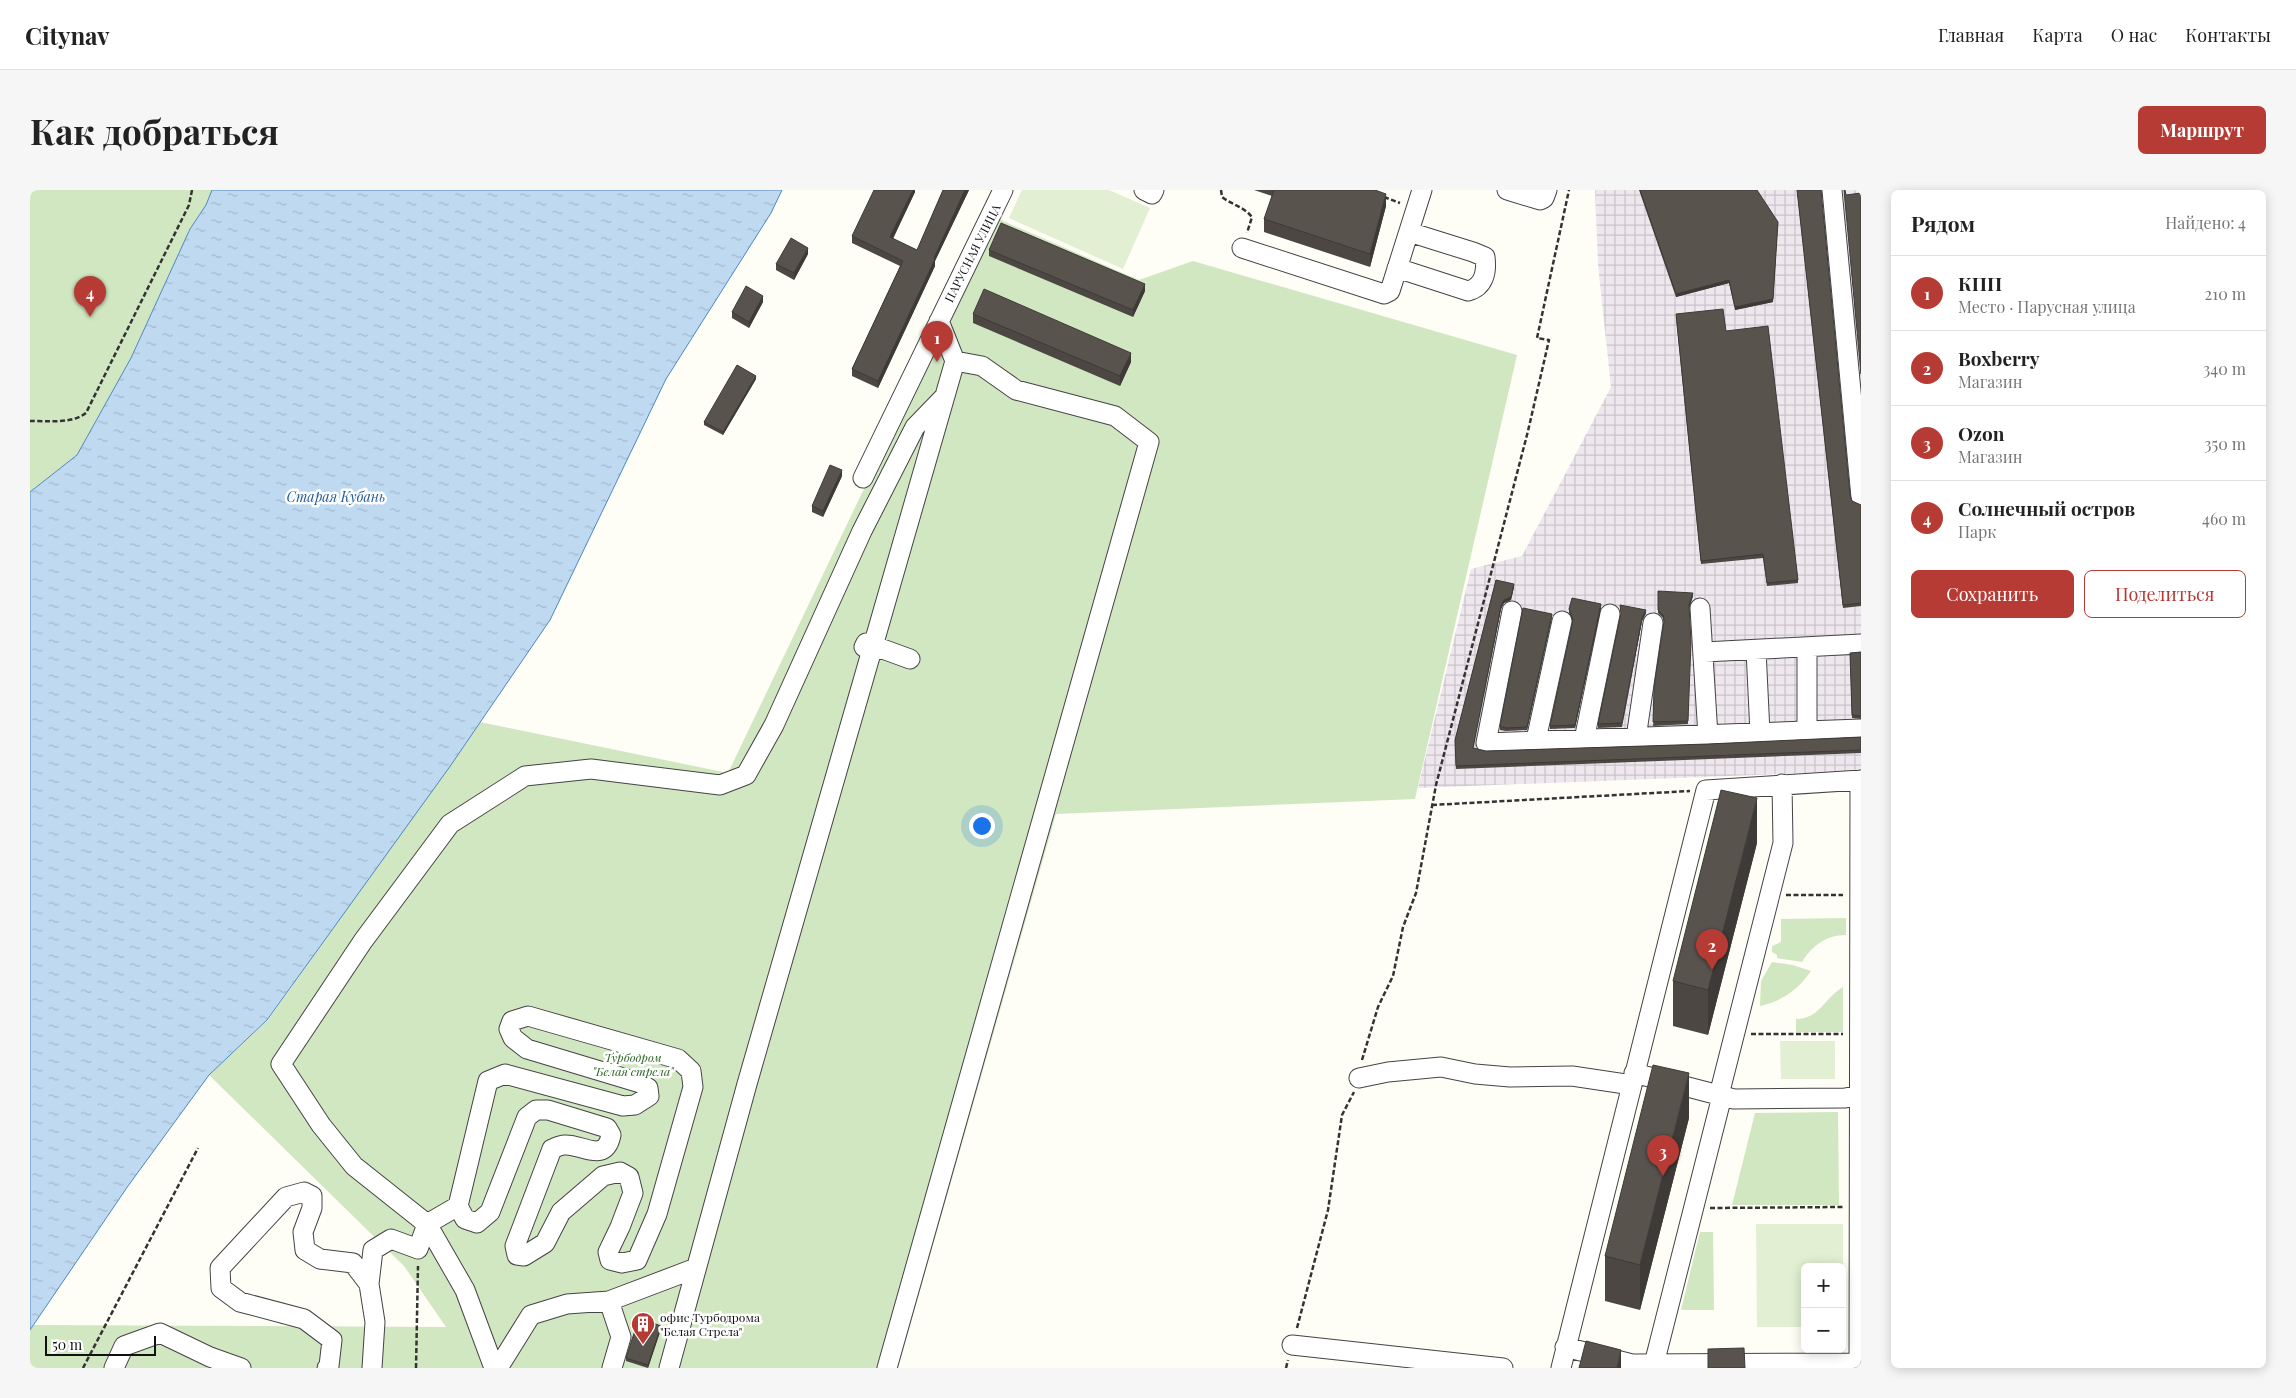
<!DOCTYPE html>
<html lang="ru">
<head>
<meta charset="utf-8">
<style>
  body { margin:0; font-family:"Playfair Display",serif; background:#f6f6f6; color:#222 }
  .controls { position:absolute; right:15px; bottom:15px; display:grid; overflow:hidden; border-radius:8px; box-shadow:0 2px 12px #0003 }
  .controls button { width:45px; height:45px; display:grid; place-items:center; padding:0; border:0; border-bottom:1px solid #e0e0e0; background:#fff; color:#222; font:25px sans-serif }
  .scale { position:absolute; left:15px; bottom:12px; width:111px; box-sizing:border-box; padding-left:5px; border:2px solid #111; border-top:0; font-size:14px; line-height:18px; white-space:nowrap; color:#111; -webkit-text-stroke:4px #fff; paint-order:stroke }
  .you { position:absolute; left:951px; top:635px; width:18px; height:18px; margin:-12px; border:4px solid #fff; border-radius:50%; background:#1a73e8; box-shadow:0 0 0 8px #1a73e833 }
  .badge { display:grid; place-items:center; width:32px; height:32px; border-radius:50%; background:#b63b34; color:#fff; font-size:16px; font-weight:700 }
  .pin { position:absolute; translate:-50% -41px; filter:drop-shadow(0 1px 2px #0008) }
  .pin::after { content:''; position:absolute; top:26px; width:18px; height:15px; background:inherit; clip-path:polygon(0 0,100% 0,50% 100%) }
  .list { margin:0; padding:0; list-style:none }
  h2 { display:flex; justify-content:space-between; align-items:center; height:65px; margin:0; padding:0 20px; font-size:21px }
  h2 small { font-size:16px; font-weight:400; color:#767676 }
  .list li { display:grid; grid-template-columns:32px 1fr auto; gap:15px; align-items:center; box-sizing:border-box; height:75px; padding:0 20px; border-top:1px solid #e0e0e0 }
  .list b { display:block; font-size:19px; white-space:nowrap }
  .list p { margin:0; font-size:16px; white-space:nowrap; color:#767676 }
  .list em { font-size:16px; font-style:normal; color:#767676 }
  .actions { display:flex; gap:10px; padding:15px 20px }
  .actions a { flex:1; padding:11px 0; border:1px solid #b63b34; border-radius:8px; text-align:center; font-size:18px; color:#b63b34 }
  .actions .main { background:#b63b34; color:#fff }
  .map { position:relative; flex:none; width:1831px; height:1178px; overflow:hidden; border-radius:8px }
  header { display:flex; align-items:center; gap:30px; box-sizing:border-box; height:70px; padding:0 25px; background:#fff; border-bottom:1px solid #e0e0e0 }
  header strong { font-size:24px }
  nav { display:flex; gap:28px; margin-inline-start:auto; font-size:18px }
  .intro { display:flex; align-items:center; justify-content:space-between; box-sizing:border-box; height:120px; padding:0 30px }
  h1 { margin:0; font-size:35px }
  .button { padding:12px 22px; border-radius:8px; background:#b63b34; color:#fff; font-size:18px; font-weight:700 }
  main { display:flex; gap:30px; padding:0 30px }
  aside { flex:1; background:#fff; border-radius:8px; box-shadow:0 2px 12px #0003 }
  .map>svg:first-child { display:block }
  .industrial { fill:url(#industrial-grid) }
  .park { fill:#d1e7c1 }
  .pitch { fill:#e2efd2 }
  .water { fill:url(#water-ripples); stroke:#4c87c2 }
  .lines { fill:none; stroke-linecap:round; stroke-linejoin:round }
  .minor-casing { stroke:#444; stroke-width:21 }
  .path { stroke:#333; stroke-width:2.5; stroke-dasharray:5 2.5; stroke-linecap:butt }
  .minor { stroke:#fff; stroke-width:19 }
  .wall { fill:#4d4743 }
  .shaded-wall { fill:#3e3a37 }
  .building { fill:#59534e; stroke:#3e3a37 }
  .labels { text-anchor:middle; dominant-baseline:central; stroke-width:5; stroke-linejoin:round; paint-order:stroke }
  .street-label { font-size:12px; fill:#111; stroke:#fff }
  .park-label { font-size:12px; font-style:italic; fill:#2d6426; stroke:#fff }
  .poi-label { font-size:12px; fill:#111; stroke:#fff; text-anchor:start }
  .water-label { font-size:14px; font-style:italic; fill:#245a99; stroke:#fff }
</style>
</head>
<body>
<header>
<strong>Citynav</strong>
<nav><a>Главная</a><a>Карта</a><a>О нас</a><a>Контакты</a></nav>
</header>
<div class="intro"><h1>Как добраться</h1><a class="button">Маршрут</a></div>
<main>
<div class="map">
<svg width="1831" height="1178" viewBox="0 0 1831 1178">
  <defs>
    <pattern id="industrial-grid" width="8" height="8" patternUnits="userSpaceOnUse" patternTransform="scale(1.25)"><rect width="8" height="8" fill="#eee7ee"/><path d="M0 4h8M4 0v8" fill="none" stroke="#cbc5cb"/></pattern>
    <pattern id="water-ripples" width="26" height="14" patternUnits="userSpaceOnUse" patternTransform="scale(1.25)"><rect width="26" height="14" fill="#bfd9f1"/><path d="M2 4q2-2 4 0t4 0M15 11q2-2 4 0t4 0" fill="none" stroke="#a3b9ce"/></pattern>
  </defs>
  <rect width="100%" height="100%" fill="#fefdf6"/>
  <path class="industrial" d="M1565,0H1831V581L1388,598L1441,379L1492,366L1581,197L1568,75Z"/>
  <path class="park" d="M0,0H182L176,15L160,39L101,168L47,265L0,302Z
    M964,27L1109,90L1163,71L1487,165L1385,609L1026,624L868,1178H0V1140L4,1135L416,1137L374,1076L179,885L238,830L450,532L698,583Z
    M1816,728V745C1796,745 1782,756 1772,772L1747,768V765L1742,762V756L1751,752V729Z
    M1742,772L1763,775L1781,781C1768,800 1752,811 1730,816L1731,791Z
    M1813,797V842H1766V829C1790,829 1794,808 1813,797Z
    M1808,922L1809,1015H1702L1725,923Z
    M1670,1042H1683L1684,1120H1651Z"/>
  <path class="pitch" d="M992,0H1079L1120,18L1093,79L979,28Z
    M1750,851H1805V889H1751Z
    M1726,1034H1813V1136L1812,1077H1775V1137H1727Z"/>
  <path class="water" d="M182,0H752L741,23L636,189L520,430L421,575L237,830L179,885L98,996L0,1140V302L47,265L101,168L160,39L176,15Z"/>
  <g class="lines">
    <g class="minor-casing">
      <path id="minor" d="M1114,0L1122,4L1124,0
        M1477,0L1510,10L1514,8L1517,0
        M1802,0L1831,307
        M1212,58L1354,104L1360,101L1392,0
        M1367,78L1438,101C1454,97 1457,82 1455,67L1443,62L1379,42
        M833,288L973,0
        M1670,418L1678,546
        M1482,421L1456,553L1831,539
        M834,457L836,453L880,469
        M1777,457V541
        M1726,460L1730,543
        M1674,462L1831,454
        M1606,548L1623,433
        M1506,550L1532,431
        M1554,550L1580,424
        M498,826L648,869L661,881L663,897L627,1024L607,1070L592,1073L580,1070L578,1062L590,1037L603,1003L599,987L590,982L573,986L531,1022L515,1053L494,1066L487,1065L485,1056L522,959C525,958 530,955 534,955C551,953 575,975 581,945L577,938L518,920H506L497,927L460,1022L447,1033L435,1029L428,1016L458,891L475,884L593,916L605,915L619,906L618,898L610,893L497,859L483,848L479,839L482,831Z
        M1604,883L1704,909L1815,908L1831,905
        M1329,888L1358,882L1411,877L1445,884L1480,887L1542,886L1602,895
        M1689,905L1753,653L1752,594
        M339,1094L343,1060L361,1049L388,1059L397,1034L428,1016
        M579,1111L591,1147L582,1178
        M1262,1155L1473,1178
        M1535,1157L1602,1174L1831,1173
        M84,1178L94,1156L130,1143L180,1167L211,1178
        M297,1178L299,1176L302,1150L274,1129L210,1112L191,1098L190,1078L256,1007L274,1002L282,1006V1018L273,1042L275,1060L290,1069L323,1073L339,1094L345,1132L342,1178
        M464,1178L435,1100L397,1034L324,976L291,935L251,874L333,751L420,634L495,586L561,579L690,595L716,585L744,535L832,341L885,237L915,206
        M468,1178L501,1125L537,1114L579,1111L666,1078
        M639,1178L717,894L925,171L909,131
        M857,1178L1119,252L1085,226L986,200L952,176L925,171
        M1531,1178L1676,600L1831,590
        M1623,1178L1692,906
        M1829,1178L1830,590"/>
    </g>
    <path class="path" d="M1191,0L1192,7C1202,15 1213,16 1222,27L1217,43
      M1354,7L1370,13
      M0,231C17,231 42,234 56,223L159,15L162,0
      M1402,615L1660,601
      M1756,705H1813
      M1721,844H1813
      M1332,870L1348,817L1363,786L1373,737L1386,703L1406,595L1498,241L1519,150L1507,148L1539,0
      M1680,1018L1814,1017
      M1267,1138L1298,1020L1312,925L1324,902
      M53,1178L168,958
      M386,1178L388,1076
      M1256,1178L1258,1170"/>
    <use href="#minor" class="minor"/>
  </g>
  <path class="wall" d="M885,0V2L863,49L887,60L913,0H939L905,71V76L848,198L822,186V179L870,76L822,53V46Z
    M1224,0H1345L1356,16L1340,77L1234,42V29L1242,6Z
    M1609,0H1727L1743,112L1705,120L1699,93L1646,107Z
    M1767,0L1820,305L1822,311L1831,315V416L1813,418Z
    M959,60L1115,101L1103,127L959,66Z
    M778,64L764,90L746,80V74Z
    M733,112L719,138L702,128V122Z
    M943,124L1101,172L1090,196L943,133Z
    M1646,127L1696,141L1768,390V393L1737,396L1733,368L1671,374Z
    M726,189L693,245L674,235V232Z
    M812,286L793,327L782,322V316Z
    M1466,390L1484,397L1481,410L1474,413L1471,419L1443,558L1456,561L1678,554L1831,547V563L1426,579L1425,550Z
    M1628,401L1663,406L1659,418L1658,534L1623,536L1634,433L1633,428L1628,423Z
    M1590,415L1616,423L1612,431L1592,537L1568,538V534L1591,424Z
    M1571,418L1545,538L1520,539V536L1543,432L1539,423V419Z
    M1522,427L1497,540L1476,541L1470,540V536Z
    M1831,462V529L1822,528L1820,463Z
    M1727,653L1678,845L1643,836V791Z
    M1659,928L1610,1120L1575,1111V1066Z
    M631,1139L618,1178L596,1171V1168Z"/>
  <path class="shaded-wall" d="M883,0H885V2L860,54V47Z
    M935,0H939L905,71V76L848,198V191Z
    M1356,4V16L1340,77V64Z
    M1748,32L1743,112L1705,120V117Z
    M778,58V64L764,90V83Z
    M1699,90V93L1646,107V104Z
    M1115,94V101L1103,127V120Z
    M733,106V112L719,138V132Z
    M1101,163V172L1090,196V186Z
    M726,186V189L693,245V242Z
    M812,280V286L793,327V321Z
    M1484,394V397L1481,410L1474,413L1471,419L1443,561L1471,416Z
    M1663,403V406L1659,419V415Z
    M1571,414V418L1545,538V535Z
    M1616,420V423L1612,431L1592,537L1612,428Z
    M1522,424V427L1497,540V537Z
    M1727,608V653L1678,845V800Z
    M1659,883V928L1610,1120V1075Z
    M631,1136V1139L618,1178V1175Z
    M1591,1160V1178H1587Z"/>
  <path class="building" d="M844,0H883L860,47L887,60L913,0H935L904,68L905,69L848,191L822,179L873,71L822,46Z
    M1244,0H1345L1356,4L1340,64L1234,29Z
    M1610,0H1727L1748,32L1743,109L1705,117L1699,90L1646,104Z
    M1767,0H1791L1820,305L1822,311L1831,315V413L1813,415Z
    M1814,0H1815L1816,5L1831,3V184Z
    M971,33L1115,94L1103,120L959,60Z
    M761,48L778,58L764,83L746,74Z
    M716,96L733,106L719,132L702,122Z
    M954,99L1101,163L1090,186L943,124Z
    M1693,119L1696,141L1738,136L1768,390L1737,393L1733,364L1671,371L1646,124Z
    M707,175L726,186L693,242L674,232Z
    M800,275L812,280L793,321L782,316Z
    M1466,390L1484,394L1481,407L1474,410L1471,416L1443,558L1456,561L1678,554L1831,547V560L1426,576L1425,550Z
    M1628,401L1663,403L1659,415L1661,452L1658,531L1623,532L1624,498L1634,431L1633,425L1628,420Z
    M1542,408L1571,414L1545,535L1520,536L1543,430L1539,419Z
    M1590,415L1616,420L1612,428L1592,533L1568,534L1591,423Z
    M1493,418L1522,424L1497,537L1476,538L1470,536Z
    M1831,462V526L1822,525L1820,463Z
    M1691,600L1727,608L1678,800L1643,791Z
    M1623,875L1659,883L1610,1075L1575,1066Z
    M609,1128L631,1136L618,1175L596,1168Z
    M1556,1151L1591,1160L1587,1178H1549Z
    M1714,1158L1715,1178H1678V1159Z"/>
  <defs>
    <g id="building-pin" transform="scale(1.25)"><path d="M0 17L-7.5 6A9.5 9.5 0 1 1 7.5 6Z" fill="#b63b34" stroke="#fff"/><path d="M-4-6H4V6H1V3H-1V6H-4ZM-2.5-4.3h1.7v1.8h-1.7ZM.8-4.3h1.7v1.8H.8ZM-2.5-1h1.7V.8h-1.7ZM.8-1h1.7V.8H.8Z" fill="#fff"/></g>
  </defs>
  <g fill-rule="evenodd">
    <use href="#building-pin" x="613" y="1134"/>
  </g>
  <g class="labels">
    <g class="street-label">
      <text transform="translate(942 63) rotate(-63)">ПАРУСНАЯ УЛИЦА</text>
    </g>
    <g class="park-label">
      <text x="603" y="867">Турбодром<tspan x="603" dy="14">"Белая стрела"</tspan></text>
    </g>
    <g class="poi-label">
      <text x="630" y="1127">офис Турбодрома<tspan x="630" dy="14">"Белая Стрела"</tspan></text>
    </g>
    <g class="water-label">
      <text x="306" y="306">Старая Кубань</text>
    </g>
  </g>
</svg>
<div class="controls">
<button>+</button>
<button>−</button>
</div>
<div class="scale">50 m</div>
<div class="you"></div>
<div class="pin badge" style="left:907px;top:172px">1</div>
<div class="pin badge" style="left:1682px;top:780px">2</div>
<div class="pin badge" style="left:1633px;top:986px">3</div>
<div class="pin badge" style="left:60px;top:127px">4</div>
</div>
<aside>
<h2>Рядом<small>Найдено: 4</small></h2>
<ul class="list">
<li><span class="badge">1</span><div><b>КПП</b><p>Место · Парусная улица</p></div><em>210 m</em></li>
<li><span class="badge">2</span><div><b>Boxberry</b><p>Магазин</p></div><em>340 m</em></li>
<li><span class="badge">3</span><div><b>Ozon</b><p>Магазин</p></div><em>350 m</em></li>
<li><span class="badge">4</span><div><b>Солнечный остров</b><p>Парк</p></div><em>460 m</em></li>
</ul>
<div class="actions"><a class="main">Сохранить</a><a>Поделиться</a></div>
</aside>
</main>
</body>
</html>
